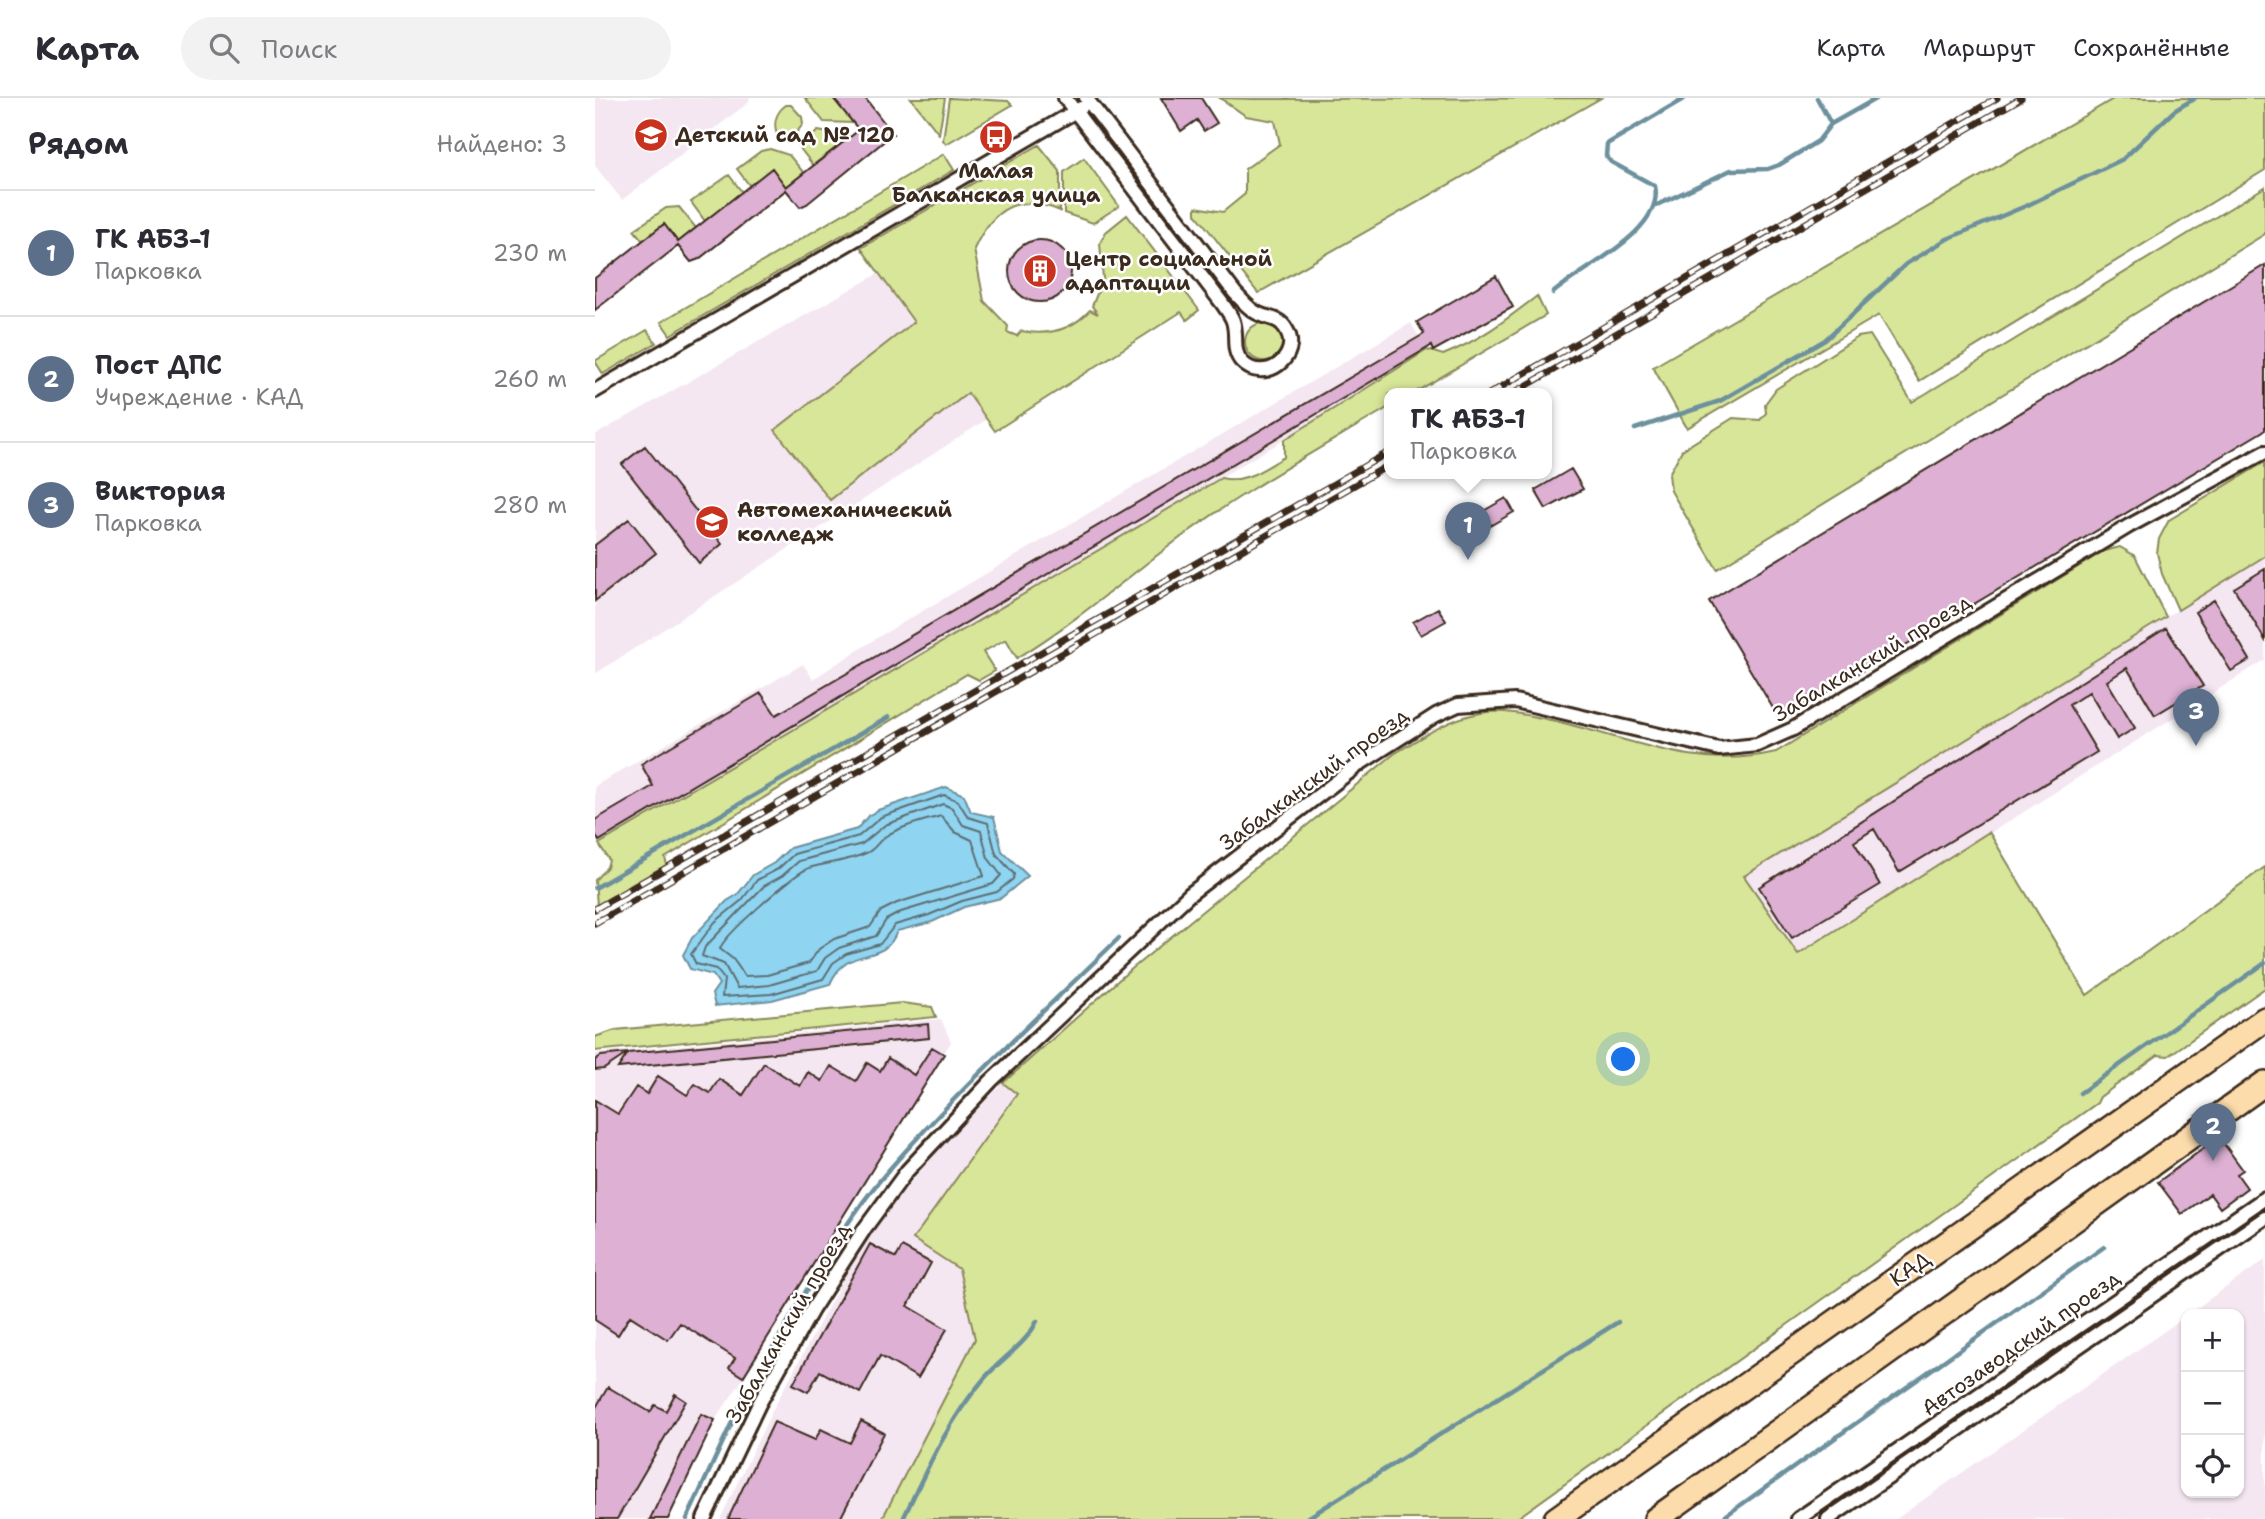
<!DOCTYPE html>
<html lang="ru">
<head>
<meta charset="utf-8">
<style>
  body { margin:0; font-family:"Shantell Sans",sans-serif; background:#f2f2f3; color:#2b2b33 }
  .controls { position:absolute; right:21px; bottom:21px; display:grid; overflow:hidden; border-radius:14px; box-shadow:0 2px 5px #0004 }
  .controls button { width:63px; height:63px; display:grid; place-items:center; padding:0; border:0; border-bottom:2px solid #e1e1e2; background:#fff; color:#2b2b33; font:35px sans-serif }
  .you { position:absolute; left:1029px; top:962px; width:24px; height:24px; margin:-18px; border:5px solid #fff; border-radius:50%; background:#1a73e8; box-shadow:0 0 0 10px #1a73e833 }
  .badge { display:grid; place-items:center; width:46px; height:46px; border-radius:50%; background:#ea580c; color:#fff; font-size:23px; font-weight:700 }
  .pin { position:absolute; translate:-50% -58px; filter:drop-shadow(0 2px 4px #0008) }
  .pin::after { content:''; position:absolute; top:37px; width:24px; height:21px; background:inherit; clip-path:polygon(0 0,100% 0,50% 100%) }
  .popup { position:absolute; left:789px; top:290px; width:168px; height:91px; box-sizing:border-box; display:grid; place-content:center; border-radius:14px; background:#fff; filter:drop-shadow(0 2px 5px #0005); font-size:23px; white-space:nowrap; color:#7c7c81 }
  .popup b { font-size:26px; color:#2b2b33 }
  .popup::after { content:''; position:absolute; left:50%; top:100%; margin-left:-14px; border:14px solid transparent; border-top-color:#fff }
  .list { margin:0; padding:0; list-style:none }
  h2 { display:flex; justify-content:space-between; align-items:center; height:91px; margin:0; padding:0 28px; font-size:30px }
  h2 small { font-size:23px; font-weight:400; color:#7c7c81 }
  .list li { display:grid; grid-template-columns:46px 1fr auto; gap:21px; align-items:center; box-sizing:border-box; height:126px; padding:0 28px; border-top:2px solid #e1e1e2 }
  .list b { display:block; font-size:26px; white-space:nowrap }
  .list p { margin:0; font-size:23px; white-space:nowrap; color:#7c7c81 }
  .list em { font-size:23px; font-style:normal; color:#7c7c81 }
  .icon { flex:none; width:38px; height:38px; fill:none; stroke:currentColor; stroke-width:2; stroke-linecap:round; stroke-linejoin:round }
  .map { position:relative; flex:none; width:1670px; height:1421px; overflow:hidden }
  header { display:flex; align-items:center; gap:42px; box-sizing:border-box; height:98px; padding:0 35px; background:#fff; border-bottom:2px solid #e1e1e2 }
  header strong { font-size:33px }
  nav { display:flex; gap:38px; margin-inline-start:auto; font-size:24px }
  .search { width:490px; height:63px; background:#f2f2f3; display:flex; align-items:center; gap:18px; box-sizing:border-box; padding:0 24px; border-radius:38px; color:#7c7c81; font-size:26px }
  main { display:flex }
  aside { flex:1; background:#fff }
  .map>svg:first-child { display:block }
  .built { fill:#f5e7f2 }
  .green { fill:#d8e69a; stroke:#8a885c; stroke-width:2 }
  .water { fill:#8fd4f1; stroke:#6d909d; stroke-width:2 }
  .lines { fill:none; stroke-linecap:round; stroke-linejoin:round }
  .shore { stroke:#5d6e72; stroke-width:2 }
  .stream { stroke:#6d909d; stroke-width:4.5 }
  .building { fill:#ddb0d4; stroke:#3b2a1e; stroke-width:2 }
  .minor-casing { stroke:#3b2a1e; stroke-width:18 }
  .motorway-casing { stroke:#3b2a1e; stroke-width:28 }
  .minor { stroke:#fff; stroke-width:12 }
  .motorway { stroke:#fddcac; stroke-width:23 }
  .rail-casing { stroke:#3b2a1e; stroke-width:7 }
  .rail { stroke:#fff; stroke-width:4.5; stroke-dasharray:13; stroke-linecap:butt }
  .labels { text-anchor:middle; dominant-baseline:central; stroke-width:5; stroke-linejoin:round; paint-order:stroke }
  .poi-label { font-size:21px; font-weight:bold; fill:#3b2a1e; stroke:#fff; text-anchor:start }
  .street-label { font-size:21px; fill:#3b2a1e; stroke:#fff }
</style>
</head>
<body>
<header>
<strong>Карта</strong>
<div class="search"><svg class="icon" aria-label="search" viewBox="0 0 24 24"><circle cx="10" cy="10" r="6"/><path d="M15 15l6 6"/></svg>Поиск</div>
<nav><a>Карта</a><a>Маршрут</a><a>Сохранённые</a></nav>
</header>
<main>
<aside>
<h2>Рядом<small>Найдено: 3</small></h2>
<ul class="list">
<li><span class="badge" style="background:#5c6f8a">1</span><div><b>ГК АБЗ-1</b><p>Парковка</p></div><em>230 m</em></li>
<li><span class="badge" style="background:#5c6f8a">2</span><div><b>Пост ДПС</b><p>Учреждение · КАД</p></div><em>260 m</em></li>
<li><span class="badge" style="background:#5c6f8a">3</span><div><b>Виктория</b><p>Парковка</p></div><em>280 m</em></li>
</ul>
</aside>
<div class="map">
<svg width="1670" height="1421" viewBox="0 0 1670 1421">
  <rect width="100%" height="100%" fill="#fff"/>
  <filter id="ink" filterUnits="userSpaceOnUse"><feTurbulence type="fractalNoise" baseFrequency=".0143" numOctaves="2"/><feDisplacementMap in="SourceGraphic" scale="14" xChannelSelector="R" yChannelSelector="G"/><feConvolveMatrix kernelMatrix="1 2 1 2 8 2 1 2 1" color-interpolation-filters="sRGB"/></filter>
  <g filter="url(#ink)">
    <path class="built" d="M0,0H155L153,5L27,102L0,68Z
      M328,150L440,290L0,576V337Z
      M816,225L832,252L689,342L4,746L0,739V688L208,566L218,581L285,538Z
      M1670,458V562L1203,856L1149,777Z
      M346,921L356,944L155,1271L120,1322L73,1421H0V956Z
      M408,985L422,996L318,1141L364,1171L380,1241L287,1421H125L178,1311L271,1139L340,1055Z
      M1670,1162V1421H1301L1591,1218V1395H1644V1216H1593Z"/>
    <path class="green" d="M210,0H238L258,25L229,24Z
      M316,0H350L344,36Z
      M354,0L413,3L417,7L351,46L348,42Z
      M625,0L659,1L1006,0L663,195L601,116V109L628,114L650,96V71L685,46L680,23L651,18Z
      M1520,0H1670V72L1324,283L1284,217L1092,330L1058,269Z
      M191,7H196L207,19L208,26L202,34L191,40L182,37C178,25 181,14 191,7Z
      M223,33L255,39L218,67L204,49Z
      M444,47L465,73V113C422,95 398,110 379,151L389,203L413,228L412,234L422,238L426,233C453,238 476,233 495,212L503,216L497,208L508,181L505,145L511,134L532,117L604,212L592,222L586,214L400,333L373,295L235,402L180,332L319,224L266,150Z
      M175,51L194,57L209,75L191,89L177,71L155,88L142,71L166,53Z
      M349,56L359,72L75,237L66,224Z
      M489,60L524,108L498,125L469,115V74Z
      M134,77L147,94L110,123L96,104Z
      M1670,89V136L1122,471L1076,393L1074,376L1087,352L1138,320L1165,322L1171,315L1170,306L1181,291L1263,239L1275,237L1317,304Z
      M84,109L101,130L83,144L69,126L48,143L39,132L71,110Z
      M942,198L951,217L817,296H794V309C719,354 642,396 573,449C523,487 476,527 422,560L411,541L388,554L400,573L384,582L372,576L70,760L72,767L2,807L0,782L12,769L14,762L4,746L626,380C650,386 668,371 689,359V342L832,252L848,257C884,243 911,222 942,198Z
      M650 244a19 19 0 1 1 38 0a19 19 0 1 1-38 0Z
      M52,232L61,245L8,276L0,263Z
      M1670,364V458L1583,512L1567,476L1562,455L1564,441L1574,422Z
      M1525,449L1540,458L1571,519L1149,778L1203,856L1394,734L1492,897L1670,769V890L1573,958L1563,957L1505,999L1502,1005L921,1421H287L380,1241L364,1171L318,1141L422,996L408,985L527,879L799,656C827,639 854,620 886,615C911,611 936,618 960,623C1038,641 1100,673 1181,654L1509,453Z
      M307,905L337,909L341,919L0,953V939L20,932Z"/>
    <path class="water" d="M351,689L369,697L376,714L399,719L407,753L433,778L406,800L369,809L337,824L302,833C289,870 253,844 235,886L177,902L120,908L117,896L124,886L118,877L95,871L88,857L97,840L132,803L142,797L158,777L179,765L195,750L262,731L273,718L283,712Z"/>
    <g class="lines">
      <path class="shore" d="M349,697L363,703L373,719L393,725L401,756L419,776L418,781L402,794L367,803L334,817L300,827L285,846L251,856L238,865L228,881L176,896L127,899L129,881L121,871L101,866L96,856L120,824L147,802L162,782L183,771L199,756L264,738L286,719Z
        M348,706L357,710L368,727L386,733L393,760L406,777L398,786L306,814L291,822L281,838L244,850L230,860L222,873L174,887L142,890L129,866L107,858L110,849L169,788L187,778L204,763L267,746L290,727Z
        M346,718L360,734L377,742L389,778L302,805L286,813L275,829L239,841L224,851L214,865L172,877L150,878L138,861L125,851C127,839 200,775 214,770C233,764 252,764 271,755C280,752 283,743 291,738C306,728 329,723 346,718Z"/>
      <path class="stream" d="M1222,0L1236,26
        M1060,108L1136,72L1173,71L1184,67L1223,43L1236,26L1282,0
        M958,195C986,170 1070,133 1060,88L1016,64L1011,58L1012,46L1090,0
        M1040,331L1125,303L1230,242L1311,166L1352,141L1433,107L1528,61L1579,13L1600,0
        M0,790L294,619
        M1485,995L1670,865
        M171,1261C209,1199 244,1129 292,1074C364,991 446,916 524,840
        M92,1421L152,1292
        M308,1421C331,1373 353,1323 388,1282C405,1261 431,1247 442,1223
        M711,1421L1023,1224
        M1126,1421L1509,1149"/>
    </g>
    <path class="building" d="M238,0H270L298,36L212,106L205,109L191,92L104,161L96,164L83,148L0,212V180L69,126L83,144L177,70L191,89L264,32Z
      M566,0H606L622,25L609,33L602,22L586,33Z
      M414 173a31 31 0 1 1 62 0a31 31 0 1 1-62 0Z
      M1670,167V332L1185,622L1114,503Z
      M901,178L918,209L838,253L836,248L4,743L0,736V722L58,688L46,666L166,595L181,617L829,236L822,224Z
      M50,348L127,446L104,465L27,366Z
      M976,371L988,391L951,411L940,392Z
      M911,400L919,414L893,429L885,415Z
      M34,421L61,455L0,503V447Z
      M1670,471V542L1639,490Z
      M1619,502L1655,562L1636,573L1600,514Z
      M843,510L851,523L826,537L818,524Z
      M1571,530L1608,588L1560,617L1532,570L1512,583L1540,630L1522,641L1494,594L1474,607L1502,654L1304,774L1279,731L1259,744L1285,787L1197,840L1164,789Z
      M333,926L334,940L23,970L33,955Z
      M337,949L349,956L148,1279L134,1270L140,1260L85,1225L73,1242L35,1218L23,1237L0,1222V1002L23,1016L41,989L52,996L63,978L92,997L100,986L115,995L124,981L148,997L169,965L205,988L213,974L227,983L236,968L261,983L272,965L285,973L293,960L319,977Z
      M33,955L9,971L0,972V962L6,958Z
      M1624,1039L1648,1072L1642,1076L1652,1090L1625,1110L1615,1096L1587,1116L1563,1084Z
      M275,1146L301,1160L307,1149L336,1165L313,1208L352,1231L323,1280L285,1258L265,1295L225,1273L213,1294L198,1286Z
      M13,1289L55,1314L60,1307L71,1313L80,1296L91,1303L22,1421H0V1311Z
      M106,1316L120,1322L73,1421H55Z
      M266,1323L289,1335L245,1421H133L179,1324L220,1342L226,1331L255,1345Z"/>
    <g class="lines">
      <g class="minor-casing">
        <path id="minor" d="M470,0L627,205C631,211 636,217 638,223C643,238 636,252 647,264C669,287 708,258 691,231C684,219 674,221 664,216C654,212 647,202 640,195L491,0
          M0,293L486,10
          M109,1421L164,1306L217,1212L270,1130L312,1073L396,983L595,796L766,665L841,617L863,607L920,603L1124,651L1162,647L1198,631L1534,428L1670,354
          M1203,1421L1670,1100
          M1233,1421L1670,1120"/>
      </g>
      <g class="motorway-casing">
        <path id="motorway" d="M961,1421L1670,921
          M1061,1421L1670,985"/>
      </g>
      <use href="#minor" class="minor"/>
      <use href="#motorway" class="motorway"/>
      <g class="rail-casing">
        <path id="rail" d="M894,296L1402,0
          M917,296L1426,0
          M0,811L794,354
          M0,825L794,367"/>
      </g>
      <use href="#rail" class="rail"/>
    </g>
  </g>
  <defs>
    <g id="school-disc" transform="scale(1.75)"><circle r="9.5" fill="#c8321e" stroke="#fff"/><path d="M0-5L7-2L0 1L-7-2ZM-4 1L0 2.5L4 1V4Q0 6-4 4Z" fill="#fff"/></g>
    <g id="bus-disc" transform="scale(1.75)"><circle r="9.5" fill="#c8321e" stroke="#fff"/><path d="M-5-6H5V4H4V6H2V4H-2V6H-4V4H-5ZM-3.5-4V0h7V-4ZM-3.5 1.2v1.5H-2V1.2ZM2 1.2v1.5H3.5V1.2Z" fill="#fff"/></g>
    <g id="building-disc" transform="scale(1.75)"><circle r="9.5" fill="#c8321e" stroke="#fff"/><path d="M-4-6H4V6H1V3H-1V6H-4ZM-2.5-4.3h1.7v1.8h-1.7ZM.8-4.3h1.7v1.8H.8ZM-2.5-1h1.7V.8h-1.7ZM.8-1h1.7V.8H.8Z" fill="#fff"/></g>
    <g id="university-disc" transform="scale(1.75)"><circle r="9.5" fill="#c8321e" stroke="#fff"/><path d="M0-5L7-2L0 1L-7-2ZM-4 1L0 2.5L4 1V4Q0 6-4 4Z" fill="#fff"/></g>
  </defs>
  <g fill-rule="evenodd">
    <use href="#school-disc" x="56" y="37"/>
    <use href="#bus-disc" x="401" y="39"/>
    <use href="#building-disc" x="445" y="173"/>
    <use href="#university-disc" x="117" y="424"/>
  </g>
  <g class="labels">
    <g class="poi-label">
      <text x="80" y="37">Детский сад № 120</text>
      <text x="401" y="73" text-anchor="middle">Малая<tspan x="401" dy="24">Балканская улица</tspan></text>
      <text x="470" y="161">Центр социальной<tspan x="470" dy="24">адаптации</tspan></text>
      <text x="142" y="412">Автомеханический<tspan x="142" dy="24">колледж</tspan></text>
    </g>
    <g class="street-label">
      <text transform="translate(1277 560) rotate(-31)">Забалканский проезд</text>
      <text transform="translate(719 681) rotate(-36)">Забалканский проезд</text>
      <text transform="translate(1315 1171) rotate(-35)">КАД</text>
      <text transform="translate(193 1225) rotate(-60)">Забалканский проезд</text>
      <text transform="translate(1426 1245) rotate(-35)">Автозаводский проезд</text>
    </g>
  </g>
</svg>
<div class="controls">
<button>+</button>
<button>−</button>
<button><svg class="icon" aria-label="locate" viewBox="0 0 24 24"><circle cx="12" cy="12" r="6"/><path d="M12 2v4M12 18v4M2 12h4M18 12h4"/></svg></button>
</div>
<div class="you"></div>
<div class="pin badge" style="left:873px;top:462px;background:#5c6f8a">1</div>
<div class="popup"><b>ГК АБЗ-1</b>Парковка</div>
<div class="pin badge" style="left:1618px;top:1063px;background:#5c6f8a">2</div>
<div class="pin badge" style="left:1601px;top:648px;background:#5c6f8a">3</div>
</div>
</main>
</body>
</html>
